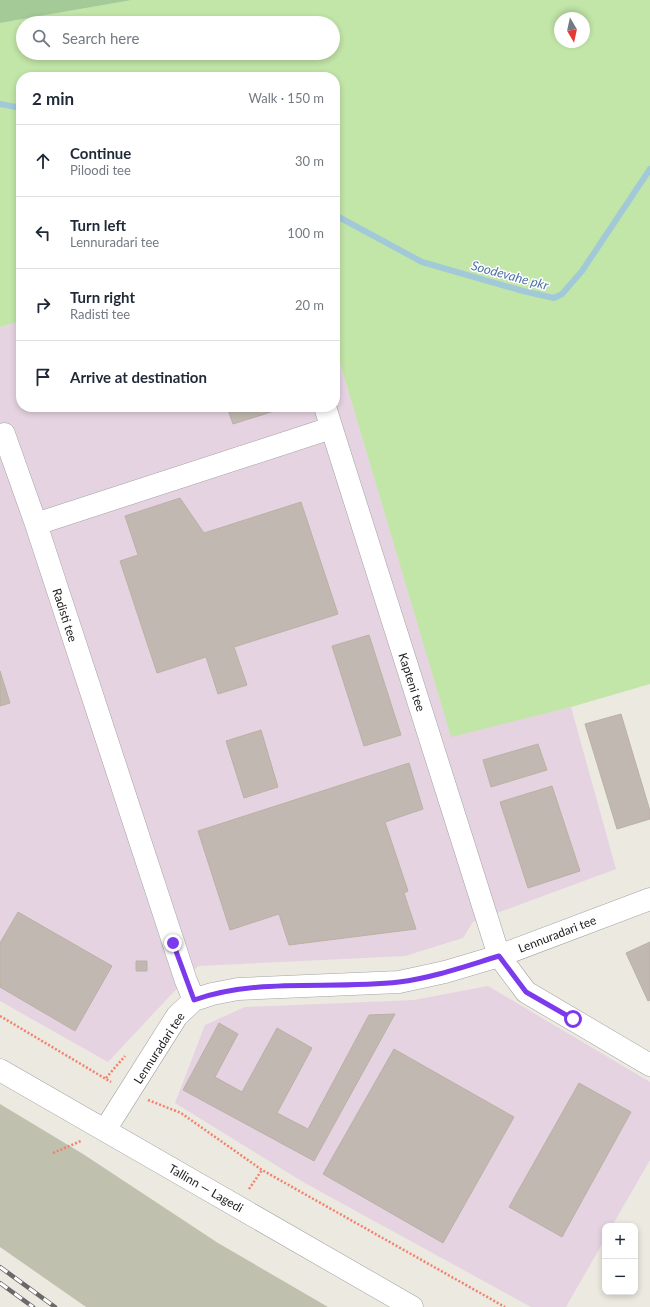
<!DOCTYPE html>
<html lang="en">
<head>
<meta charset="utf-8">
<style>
  body { margin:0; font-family:Lato,sans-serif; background:#f2f2f3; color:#1f2937 }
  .controls { position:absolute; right:12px; bottom:12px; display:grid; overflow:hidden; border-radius:8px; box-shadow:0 2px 6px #0003 }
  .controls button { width:36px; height:36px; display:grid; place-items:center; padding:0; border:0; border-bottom:1px solid #e0e1e3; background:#fff; color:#1f2937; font:20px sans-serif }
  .compass { position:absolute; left:554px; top:12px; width:36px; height:36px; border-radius:50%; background:#fff; box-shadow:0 2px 6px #0003; rotate:171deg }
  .stop { position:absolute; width:12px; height:12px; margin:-9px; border:3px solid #7c3aed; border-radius:50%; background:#fff }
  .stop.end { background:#7c3aed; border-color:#fff; box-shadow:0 1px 4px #0008 }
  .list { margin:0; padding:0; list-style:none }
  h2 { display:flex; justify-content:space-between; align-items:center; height:52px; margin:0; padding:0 16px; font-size:17px }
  h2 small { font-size:13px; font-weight:400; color:#747a83 }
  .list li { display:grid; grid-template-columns:26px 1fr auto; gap:12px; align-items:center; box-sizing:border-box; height:72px; padding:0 16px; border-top:1px solid #e0e1e3 }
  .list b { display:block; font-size:15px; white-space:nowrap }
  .list p { margin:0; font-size:13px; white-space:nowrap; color:#747a83 }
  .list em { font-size:13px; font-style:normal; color:#747a83 }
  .icon { flex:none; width:22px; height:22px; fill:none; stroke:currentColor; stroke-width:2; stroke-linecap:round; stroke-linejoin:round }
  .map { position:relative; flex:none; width:650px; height:1307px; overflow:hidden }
  .search { position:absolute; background:#fff; box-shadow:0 2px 6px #0003; left:16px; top:16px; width:324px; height:44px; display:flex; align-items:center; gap:10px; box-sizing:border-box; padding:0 14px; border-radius:22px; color:#747a83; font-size:15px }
  .panel { position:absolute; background:#fff; box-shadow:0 2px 6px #0003; left:16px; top:72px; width:324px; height:340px; border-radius:16px }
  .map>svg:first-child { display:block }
  .industrial { fill:#e5d3e1 }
  .construction { fill:#bfc0ad }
  .grass { fill:#c2e5a8; fill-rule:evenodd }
  .forest { fill:#a3ca97 }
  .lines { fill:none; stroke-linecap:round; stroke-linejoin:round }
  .stream { stroke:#a2c9d8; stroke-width:6 }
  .building { fill:#c0b8b1; stroke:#bdb0a4 }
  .minor-casing { stroke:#a2a2a2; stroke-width:23 }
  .path { stroke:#f3816b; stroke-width:2.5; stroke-dasharray:2 2; stroke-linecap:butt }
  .minor { stroke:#fff; stroke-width:22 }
  .rail-casing { stroke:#696969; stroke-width:4.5 }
  .rail { stroke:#fff; stroke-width:3; stroke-dasharray:9; stroke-linecap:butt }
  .route { stroke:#7c3aed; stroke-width:5 }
  .labels { text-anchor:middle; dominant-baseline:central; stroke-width:3; stroke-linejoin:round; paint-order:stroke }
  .street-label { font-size:12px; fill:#1b1b1b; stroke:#fff }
  .water-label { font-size:13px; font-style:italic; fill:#4d74a5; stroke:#fff }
</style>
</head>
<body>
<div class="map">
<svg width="650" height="1307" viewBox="0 0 650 1307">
  <rect width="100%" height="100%" fill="#ece9e1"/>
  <path class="industrial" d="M21,321V407H335V346L451,736L571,707L616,869L473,922L463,938L405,956L198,966L108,1062L0,1001V327Z
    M488,986L650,1082V1160L612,1226H605V1239L566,1307H531L303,1182L175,1103L205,1025L245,1007L414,1000Z"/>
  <path class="construction" d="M0,1104L83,1154L218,1243L328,1307H86L0,1247Z"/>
  <path class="grass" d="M132,0H650V684L571,707L451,737L335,346V77H21V321L0,327V23ZM560,18H584V42H560ZM23,23H333V53H23Z"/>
  <path class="forest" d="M0,0H132L0,23Z"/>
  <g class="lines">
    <path class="stream" d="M0,104L21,108
      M335,215L422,262L523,291L554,298L562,294L582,271L650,169"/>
  </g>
  <path class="building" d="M227,407H287L233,424Z
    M180,498L204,533L301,502L338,614L234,647L247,685L218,694L206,657L157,673L120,561L138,555L125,516Z
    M369,635L401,735L364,746L332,646Z
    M0,671L10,703L0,706Z
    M621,714L650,811V819L617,829L585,724Z
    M261,730L278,787L244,798L226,741Z
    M538,744L547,770L491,787L483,760Z
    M409,763L423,809L385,822L408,891L404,893L416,929L289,945L279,914L230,930L198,831Z
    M552,786L580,871L528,888L500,802Z
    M18,912L112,966L75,1031L0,987V943Z
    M650,942V1000L648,1001L626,953Z
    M136,961H147V971H136Z
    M395,1014L314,1161L183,1090L219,1023L238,1034L215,1077L242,1092L277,1028L312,1048L277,1113L308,1129L369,1015Z
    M394,1049L514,1117L443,1243L323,1174Z
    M579,1083L631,1112L562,1237L509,1207Z"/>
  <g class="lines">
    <g class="minor-casing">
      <path id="minor" d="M325,407L499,956L526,992L650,1065
        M4,434L36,524
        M194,1000L186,981L36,524L331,428
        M0,1070L412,1307
        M105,1130L177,1016L194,1000L212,994L238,989L399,982L445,972L499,956L650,899"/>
    </g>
    <path class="path" d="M0,1016L111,1082
      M106,1078L125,1056
      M148,1100L181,1113L262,1170L505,1307
      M53,1153L81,1141
      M249,1189L262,1170"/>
    <use href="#minor" class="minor"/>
    <g class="rail-casing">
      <path id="rail" d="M0,1267L55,1307
        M0,1283L33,1307"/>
    </g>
    <use href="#rail" class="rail"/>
  </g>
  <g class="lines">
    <path class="route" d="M173,943L194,1000C259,977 331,990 399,982C432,978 466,966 499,956L526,992L573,1019"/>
  </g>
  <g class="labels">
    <g class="street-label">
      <text transform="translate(65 615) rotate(72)">Radisti tee</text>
      <text transform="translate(412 682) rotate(72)">Kapteni tee</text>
      <text transform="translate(557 934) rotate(-21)">Lennuradari tee</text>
      <text transform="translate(159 1048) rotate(-57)">Lennuradari tee</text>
      <text transform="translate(206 1188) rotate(30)">Tallinn — Lagedi</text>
    </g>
    <g class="water-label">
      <text transform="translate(510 275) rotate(15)">Soodevahe pkr</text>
    </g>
  </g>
</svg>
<div class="controls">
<button>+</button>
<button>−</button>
</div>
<svg class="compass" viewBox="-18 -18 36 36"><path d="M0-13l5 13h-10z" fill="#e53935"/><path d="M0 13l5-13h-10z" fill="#747a83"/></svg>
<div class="stop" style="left:573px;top:1019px"></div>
<div class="stop end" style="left:173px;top:943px"></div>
<div class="search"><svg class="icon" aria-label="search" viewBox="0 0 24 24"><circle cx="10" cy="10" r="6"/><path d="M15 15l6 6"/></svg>Search here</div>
<section class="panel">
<h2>2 min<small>Walk · 150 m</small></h2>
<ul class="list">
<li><svg class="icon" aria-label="ahead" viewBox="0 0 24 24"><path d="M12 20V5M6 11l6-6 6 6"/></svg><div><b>Continue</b><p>Piloodi tee</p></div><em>30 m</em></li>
<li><svg class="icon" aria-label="left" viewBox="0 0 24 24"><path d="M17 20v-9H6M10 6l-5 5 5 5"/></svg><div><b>Turn left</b><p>Lennuradari tee</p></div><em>100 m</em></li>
<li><svg class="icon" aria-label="right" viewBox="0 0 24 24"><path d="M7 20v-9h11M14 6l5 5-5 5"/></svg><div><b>Turn right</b><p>Radisti tee</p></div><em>20 m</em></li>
<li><svg class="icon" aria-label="arrive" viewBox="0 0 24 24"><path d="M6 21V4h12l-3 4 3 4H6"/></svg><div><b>Arrive at destination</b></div></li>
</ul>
</section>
</div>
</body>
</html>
